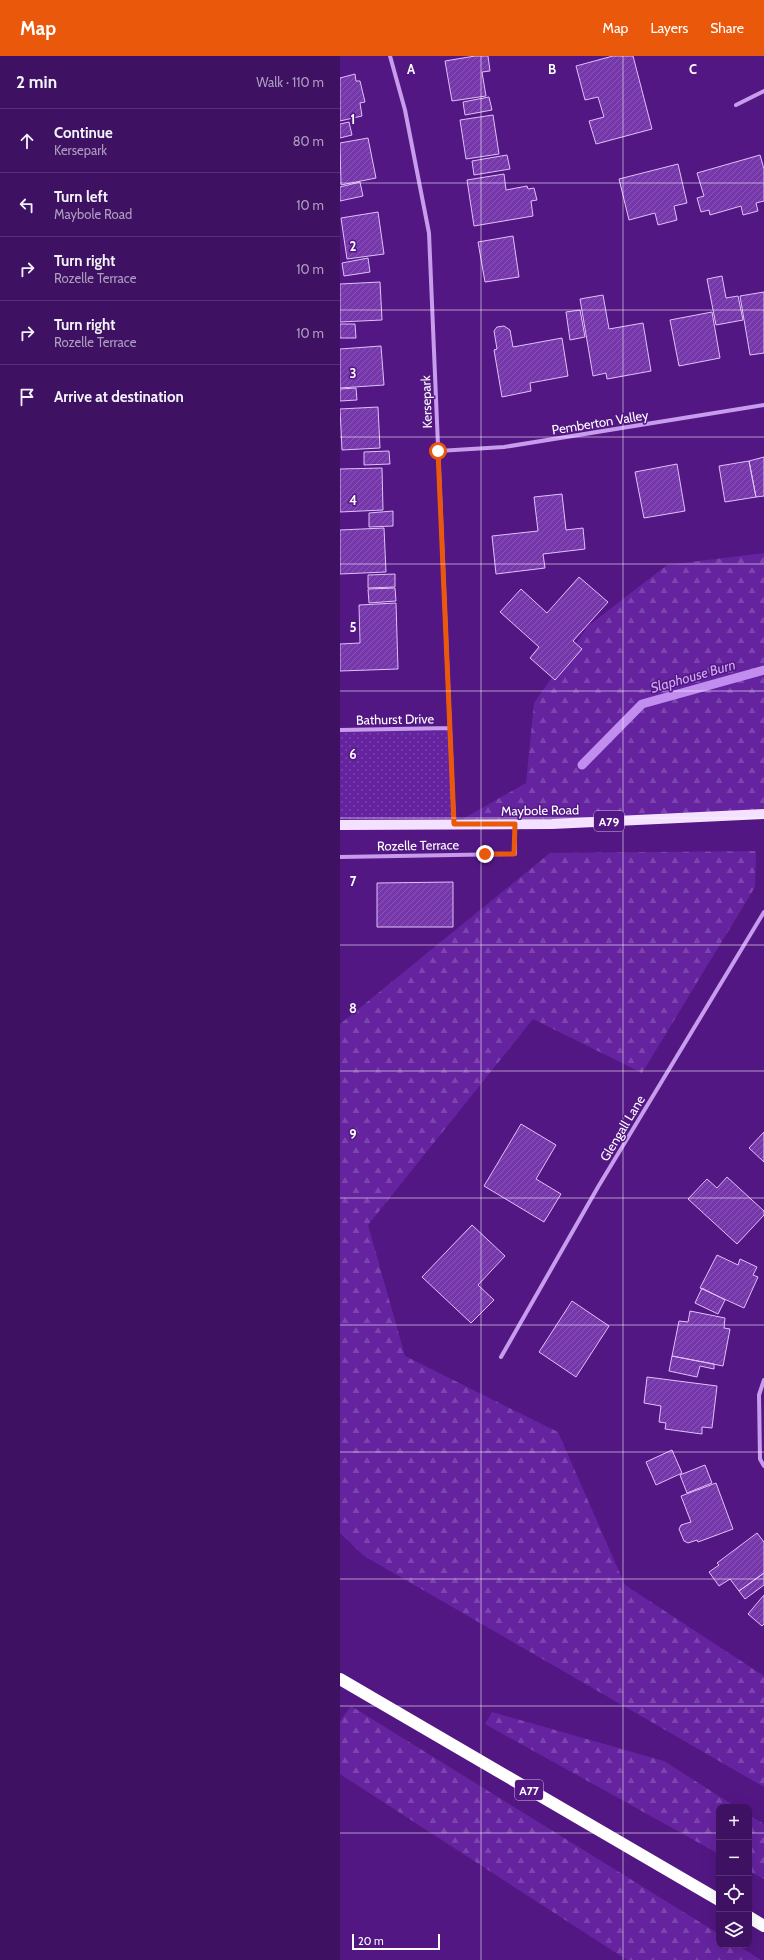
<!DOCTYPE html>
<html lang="en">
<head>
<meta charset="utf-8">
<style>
  body { margin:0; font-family:Cabin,sans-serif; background:#451a69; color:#f1f3f6 }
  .controls { position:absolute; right:12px; bottom:12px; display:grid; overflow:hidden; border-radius:8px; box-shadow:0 4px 16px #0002 }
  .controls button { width:36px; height:36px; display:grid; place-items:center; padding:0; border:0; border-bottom:1px solid #573178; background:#3e1163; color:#f1f3f6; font:20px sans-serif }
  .scale { position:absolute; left:12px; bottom:10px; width:88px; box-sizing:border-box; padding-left:4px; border:2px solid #fff; border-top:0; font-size:11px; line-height:14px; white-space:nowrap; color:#fff; -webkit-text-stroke:3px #531784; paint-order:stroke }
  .stop { position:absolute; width:12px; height:12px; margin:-9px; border:3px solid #ea580c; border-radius:50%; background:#fff }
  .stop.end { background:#ea580c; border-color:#fff; box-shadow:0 1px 4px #0008 }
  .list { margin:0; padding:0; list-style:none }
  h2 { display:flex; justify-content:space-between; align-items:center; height:52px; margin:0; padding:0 16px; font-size:17px }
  h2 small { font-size:13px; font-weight:400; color:#ad9dbe }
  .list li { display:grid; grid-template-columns:26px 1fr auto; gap:12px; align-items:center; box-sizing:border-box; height:64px; padding:0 16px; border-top:1px solid #573178 }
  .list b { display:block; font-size:15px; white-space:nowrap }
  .list p { margin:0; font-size:13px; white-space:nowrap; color:#ad9dbe }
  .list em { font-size:13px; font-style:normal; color:#ad9dbe }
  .icon { flex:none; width:22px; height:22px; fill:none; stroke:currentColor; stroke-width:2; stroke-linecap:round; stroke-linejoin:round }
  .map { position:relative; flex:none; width:424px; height:1904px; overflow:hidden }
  header { display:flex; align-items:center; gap:24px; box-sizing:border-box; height:56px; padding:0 20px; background:#ea580c; color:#fff }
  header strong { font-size:19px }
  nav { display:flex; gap:22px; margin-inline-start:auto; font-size:14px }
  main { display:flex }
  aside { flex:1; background:#3e1163 }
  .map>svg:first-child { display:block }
  .grass { fill:url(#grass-dots) }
  .forest { fill:url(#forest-firs) }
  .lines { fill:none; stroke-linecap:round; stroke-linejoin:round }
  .stream { stroke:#c18eef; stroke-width:9 }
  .building { fill:url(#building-hatch); stroke:#dfc1f9 }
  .street { stroke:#c79cec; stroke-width:4 }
  .primary { stroke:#f3e1ff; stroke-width:10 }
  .highway { stroke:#fff; stroke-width:12 }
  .route { stroke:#ea580c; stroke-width:5 }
  .grid { fill:none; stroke:#fff; stroke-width:1; stroke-opacity:0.55 }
  .labels { text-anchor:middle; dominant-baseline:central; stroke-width:3; stroke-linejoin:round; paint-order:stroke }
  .shield { fill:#531784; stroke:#cbb9da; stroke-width:1 }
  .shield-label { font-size:12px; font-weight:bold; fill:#fff }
  .street-label { font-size:13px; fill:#fff; stroke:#531784 }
  .water-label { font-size:14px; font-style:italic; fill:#d0a7f4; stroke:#531784 }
  .grid-label { font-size:13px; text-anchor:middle; font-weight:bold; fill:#fff; stroke:#531784; stroke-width:3; stroke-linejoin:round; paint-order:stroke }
</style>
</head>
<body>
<header>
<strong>Map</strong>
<nav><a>Map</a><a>Layers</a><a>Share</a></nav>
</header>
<main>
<aside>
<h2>2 min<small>Walk · 110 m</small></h2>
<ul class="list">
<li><svg class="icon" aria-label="ahead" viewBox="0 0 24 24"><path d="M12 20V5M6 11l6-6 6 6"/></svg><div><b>Continue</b><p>Kersepark</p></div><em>80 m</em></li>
<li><svg class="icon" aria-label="left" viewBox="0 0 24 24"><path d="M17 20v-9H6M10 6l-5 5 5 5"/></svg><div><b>Turn left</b><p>Maybole Road</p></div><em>10 m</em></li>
<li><svg class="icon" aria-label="right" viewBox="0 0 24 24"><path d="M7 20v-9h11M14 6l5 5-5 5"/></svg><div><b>Turn right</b><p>Rozelle Terrace</p></div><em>10 m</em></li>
<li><svg class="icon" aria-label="right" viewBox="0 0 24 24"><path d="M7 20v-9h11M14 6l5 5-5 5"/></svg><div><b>Turn right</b><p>Rozelle Terrace</p></div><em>10 m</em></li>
<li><svg class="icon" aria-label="arrive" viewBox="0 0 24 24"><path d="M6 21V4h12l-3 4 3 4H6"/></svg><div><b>Arrive at destination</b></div></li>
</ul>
</aside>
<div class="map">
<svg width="424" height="1904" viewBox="0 0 424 1904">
  <defs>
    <pattern id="grass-dots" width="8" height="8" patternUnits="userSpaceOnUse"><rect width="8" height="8" fill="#65239f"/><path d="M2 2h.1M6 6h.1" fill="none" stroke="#7c44ad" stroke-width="1.8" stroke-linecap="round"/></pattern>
    <pattern id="forest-firs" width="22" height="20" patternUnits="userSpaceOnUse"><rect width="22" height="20" fill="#65239f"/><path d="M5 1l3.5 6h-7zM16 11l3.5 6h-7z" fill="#7c44ad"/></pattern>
    <pattern id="building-hatch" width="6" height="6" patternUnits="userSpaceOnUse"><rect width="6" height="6" fill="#7537a9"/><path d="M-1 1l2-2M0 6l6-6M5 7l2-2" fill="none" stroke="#8a55b6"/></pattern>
  </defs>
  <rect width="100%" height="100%" fill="#531784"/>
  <path class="grass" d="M110,672L114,768L0,769V674Z"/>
  <path class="forest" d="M424,497V758L114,768L186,727L194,647L248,570L327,509Z
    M416,795L415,831L302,1017L193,963L28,1169L65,1300L218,1376L285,1529L424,1620V1731L24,1500L0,1477V968L210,797Z
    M11,1650L379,1878V1889H397L421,1904H287L0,1718V1665Z
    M152,1656L324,1705L396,1751H379V1798L145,1668Z
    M409,1759L424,1768V1823L409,1815Z"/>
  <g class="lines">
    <path class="stream" d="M242,709L302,648L424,614"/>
  </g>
  <path class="building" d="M135,0H148L150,15L142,16L146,40L112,45L105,5Z
    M273,0H293L312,73L256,88L249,65L264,61L258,41L245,44L236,10Z
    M15,18L16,25H20L25,46L20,47L22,60L0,65V22Z
    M149,41L152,54L125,59L123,46Z
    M153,59L159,98L126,103L120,64Z
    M9,66L12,79L0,82V68Z
    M28,82L36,122L1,129L0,87Z
    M167,99L170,113L134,119L132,105Z
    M420,99L424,113V145L416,147L418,155L403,159L401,150L370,159L369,154L361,156L357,142L364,140L357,117Z
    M338,108L347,147L334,150L337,164L318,169L315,157L289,164L279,123Z
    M164,118L166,134L187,130L188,133L194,132L197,144L191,145L193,160L134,170L127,124Z
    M20,126L23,140L0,145V131Z
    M38,156L44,198L7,203L1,162Z
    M173,180L179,221L145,226L138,186Z
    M28,202L30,216L4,220L2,207Z
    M382,220L386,242L398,240L403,264L376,269L367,223Z
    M40,226L42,264L0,266V228Z
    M424,236V297L410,299L400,240Z
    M263,239L269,273L303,267L311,315L267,323L266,317L253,320L240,243Z
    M240,254L245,281L230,284L226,256Z
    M372,256L380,302L339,310L330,264Z
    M0,268H15L16,282H0Z
    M164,270L170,274L173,291L222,282L228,320L190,327L191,335L162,341L154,294L157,293L154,275L157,271Z
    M41,290L44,329L0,332V293Z
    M16,332L17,344L0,345V333Z
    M38,351L40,392L2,394L0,353Z
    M49,395L50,408L24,409V396Z
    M424,401V440L416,441L409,405Z
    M409,405L416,441L385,446L379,410Z
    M337,408L345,455L304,462L295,416Z
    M42,412L43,454L0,456V413Z
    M222,438L226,474L243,472L245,493L203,498L205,512L156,518L152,480L198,475L194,441Z
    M53,455V470L29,471V457Z
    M44,472L46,516L0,518V474Z
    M55,518V531L28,532V519Z
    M239,521L268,546L233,585L242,593L215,624L190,602L199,591L160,556L181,533L207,557Z
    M55,532L56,545L29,547L28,533Z
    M56,547L58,613L0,615V588L20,587L19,549Z
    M113,826V871H37V827Z
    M181,1068L216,1089L196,1123L221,1138L204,1166L144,1130Z
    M424,1076V1106L409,1092Z
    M387,1121L424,1155V1159L397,1188L348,1143L367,1123L377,1132Z
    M132,1169L165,1200L138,1229L154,1244L131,1267L82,1221Z
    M377,1199L398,1209L400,1203L417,1211L413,1219L418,1221L404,1252L360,1232Z
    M362,1232L385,1244L378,1258L355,1247Z
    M232,1245L269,1270L236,1321L199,1296Z
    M350,1255L385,1262L384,1272L390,1273L383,1310L332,1300L339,1265L348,1266Z
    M332,1300L374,1308V1313L360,1310L357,1321L329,1315Z
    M307,1321L377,1330L372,1372L362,1371V1378L325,1373L326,1367L319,1366L321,1350L304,1347Z
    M332,1394L342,1417L316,1429L306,1406Z
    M365,1409L372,1427L347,1437L340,1419Z
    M376,1427L393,1473L358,1486L357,1484L348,1487L344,1485L339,1473L341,1469L351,1466L341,1440Z
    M417,1477L424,1486V1517L399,1535L390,1523L379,1530L369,1516L379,1509L377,1507Z
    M424,1517V1529L405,1543L399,1535Z
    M424,1539V1568L422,1570L408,1558Z"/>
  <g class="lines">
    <path class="street" d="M50,0L65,54L89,177L114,768
      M396,49L424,35
      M98,395L164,391L424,349
      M0,674L110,672
      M0,801L175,798V768
      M161,1301L258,1131L424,856
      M424,1324L419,1339L420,1403L424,1410"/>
    <path class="primary" d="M0,769L212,768L424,758"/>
    <path class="highway" d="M0,1623L379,1844
      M409,1861L424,1870"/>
  </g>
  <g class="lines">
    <path class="route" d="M98,395L114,768H175L174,798H145"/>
  </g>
  <path class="grid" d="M141,0V1904M283,0V1904M0,127H424M0,254H424M0,381H424M0,508H424M0,635H424M0,762H424M0,889H424M0,1015H424M0,1142H424M0,1269H424M0,1396H424M0,1523H424M0,1650H424M0,1777H379M409,1777H424"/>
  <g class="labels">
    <g class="shield">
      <rect x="254" y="755" width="30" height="20" rx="3"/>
      <rect x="175" y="1724" width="28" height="20" rx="3"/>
    </g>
    <g class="shield-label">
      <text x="269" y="765">A79</text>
      <text x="189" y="1734">A77</text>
    </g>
    <g class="street-label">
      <text transform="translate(86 346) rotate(-92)">Kersepark</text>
      <text transform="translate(260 366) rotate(-9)">Pemberton Valley</text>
      <text transform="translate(55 663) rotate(-1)">Bathurst Drive</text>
      <text transform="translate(200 754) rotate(-1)">Maybole Road</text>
      <text transform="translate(78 789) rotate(-1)">Rozelle Terrace</text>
      <text transform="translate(282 1072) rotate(-59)">Glengall Lane</text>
    </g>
    <g class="water-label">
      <text transform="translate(353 620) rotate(-16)">Slaphouse Burn</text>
    </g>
  </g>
  <g class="grid-label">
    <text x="71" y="18">A</text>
    <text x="212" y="18">B</text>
    <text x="353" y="18">C</text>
    <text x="13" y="68">1</text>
    <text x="13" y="195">2</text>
    <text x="13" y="322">3</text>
    <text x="13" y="449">4</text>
    <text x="13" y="576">5</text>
    <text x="13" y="703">6</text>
    <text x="13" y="830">7</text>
    <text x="13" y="957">8</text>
    <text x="13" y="1083">9</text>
  </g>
</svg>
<div class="controls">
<button>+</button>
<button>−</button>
<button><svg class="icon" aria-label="locate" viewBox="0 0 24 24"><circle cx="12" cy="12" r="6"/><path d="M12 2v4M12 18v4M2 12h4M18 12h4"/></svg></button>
<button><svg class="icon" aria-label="layers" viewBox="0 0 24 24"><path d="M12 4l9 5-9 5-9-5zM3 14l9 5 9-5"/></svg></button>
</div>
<div class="scale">20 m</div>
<div class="stop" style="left:98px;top:395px"></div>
<div class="stop end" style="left:145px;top:798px"></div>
</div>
</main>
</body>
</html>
